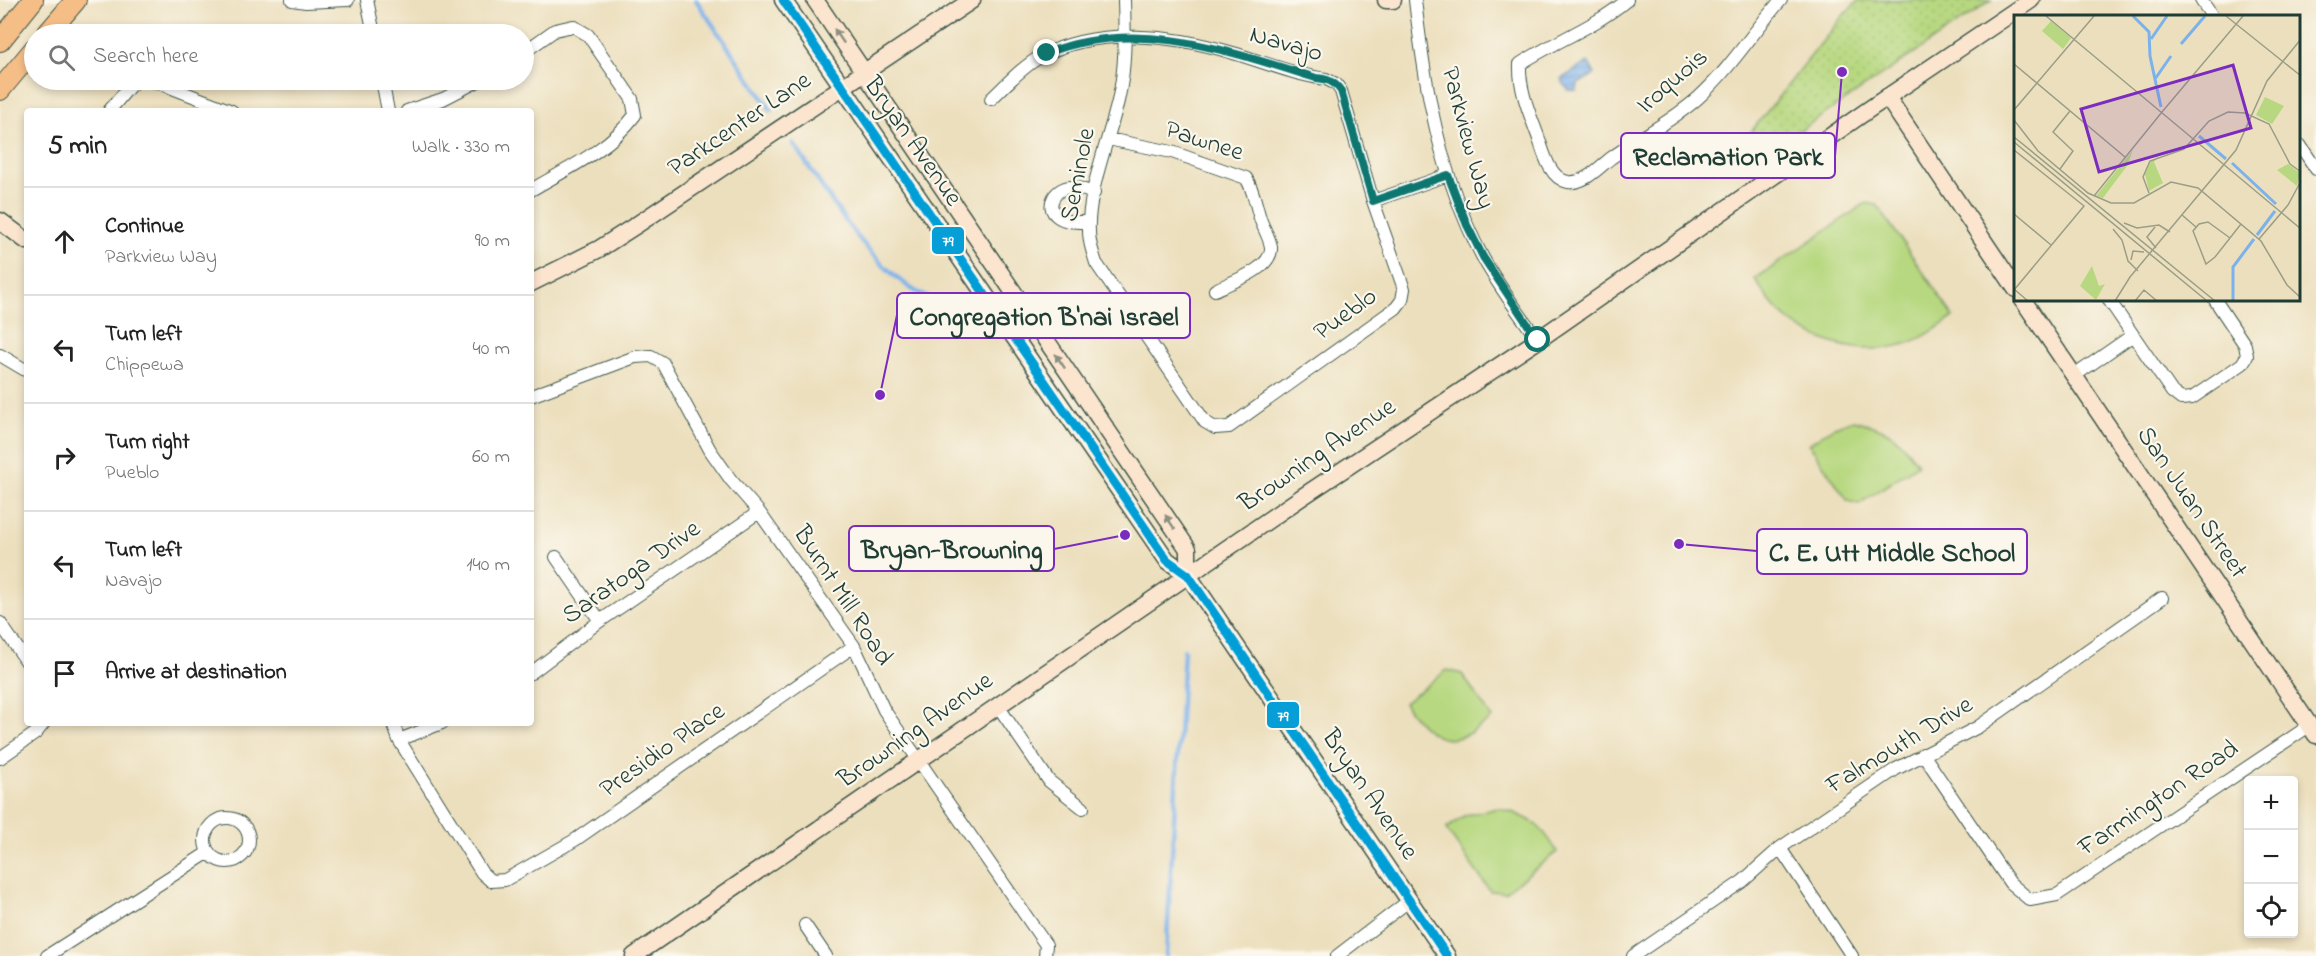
<!DOCTYPE html>
<html lang="en">
<head>
<meta charset="utf-8">
<style>
  body { margin:0; font-family:"Indie Flower",sans-serif; background:#f2f2f2; color:#222 }
  .controls { position:absolute; right:18px; bottom:18px; display:grid; overflow:hidden; border-radius:6px; box-shadow:0 3px 9px #0003 }
  .controls button { width:54px; height:54px; display:grid; place-items:center; padding:0; border:0; border-bottom:2px solid #e0e0e0; background:#fff; color:#222; font:30px sans-serif }
  .stop { position:absolute; width:18px; height:18px; margin:-14px; border:4px solid #0f766e; border-radius:50%; background:#fff }
  .stop.end { background:#0f766e; border-color:#fff; box-shadow:0 2px 6px #0008 }
  .list { margin:0; padding:0; list-style:none }
  h2 { display:flex; justify-content:space-between; align-items:center; height:78px; margin:0; padding:0 24px; font-size:26px }
  h2 small { font-size:20px; font-weight:400; color:#767676 }
  .list li { display:grid; grid-template-columns:39px 1fr auto; gap:18px; align-items:center; box-sizing:border-box; height:108px; padding:0 24px; border-top:2px solid #e0e0e0 }
  .list b { display:block; font-size:22px; white-space:nowrap }
  .list p { margin:0; font-size:20px; white-space:nowrap; color:#767676 }
  .list em { font-size:20px; font-style:normal; color:#767676 }
  .icon { flex:none; width:33px; height:33px; fill:none; stroke:currentColor; stroke-width:2; stroke-linecap:round; stroke-linejoin:round }
  .map { position:relative; flex:none; width:2316px; height:956px; overflow:hidden }
  .search { position:absolute; background:#fff; box-shadow:0 3px 9px #0003; left:24px; top:24px; width:510px; height:66px; display:flex; align-items:center; gap:15px; box-sizing:border-box; padding:0 21px; border-radius:33px; color:#767676; font-size:22px }
  .panel { position:absolute; background:#fff; box-shadow:0 3px 9px #0003; left:24px; top:108px; width:510px; height:618px; border-radius:6px }
  .map>svg:first-child { display:block }
  .park { fill:url(#park-dots); stroke:#6b8a5a; stroke-width:1.5 }
  .pitch { fill:#b7d880; stroke:#6b8a5a; stroke-width:1.5 }
  .water { fill:url(#water-rules); stroke:#4e7890; stroke-width:1.5 }
  .lines { fill:none; stroke-linecap:round; stroke-linejoin:round }
  .stream { stroke:#7cb2eb; stroke-width:4.5 }
  .street-casing { stroke:#3e5549; stroke-width:14 }
  .secondary-casing { stroke:#3e5549; stroke-width:19 }
  .primary-casing { stroke:#3e5549; stroke-width:22 }
  .street { stroke:#fff; stroke-width:12 }
  .secondary { stroke:#fbe5cf; stroke-width:16 }
  .primary { stroke:#f6be87; stroke-width:20 }
  .bus-1-casing { stroke:#fbf7ec; stroke-width:14 }
  .bus-1 { stroke:#059ed6; stroke-width:9 }
  .oneway { fill:#8d9182 }
  .route { stroke:#0f766e; stroke-width:8 }
  .labels { text-anchor:middle; dominant-baseline:central; stroke-width:4.5; stroke-linejoin:round; paint-order:stroke }
  .street-label { font-size:26px; fill:#1f3d34; stroke:#fbf7ec }
  .inset-river { fill:none; stroke:#7cb2eb; stroke-width:3 }
  .inset-road { fill:none; stroke:#9a9e86; stroke-width:1.5 }
  .view { fill:#7b2cbf; fill-opacity:0.15; stroke:#7b2cbf; stroke-width:3 }
  .inset-edge { fill:none; stroke:#1f3d34; stroke-width:3 }
  .leader { fill:none; stroke:#7b2cbf; stroke-width:2 }
  .callout-dot { fill:#7b2cbf; stroke:#fbf7ec; stroke-width:2 }
  .callout { fill:#fbf7ec; stroke:#7b2cbf; stroke-width:2 }
  .callout-label { font-size:27px; text-anchor:middle; font-weight:bold; fill:#1f3d34 }
  .line-badge { stroke:#fbf7ec; stroke-width:2 }
  .badge-label { font-size:16px; text-anchor:middle; font-weight:bold; fill:#fff }
</style>
</head>
<body>
<div class="map">
<svg width="2316" height="956" viewBox="0 0 2316 956">
  <defs>
    <pattern id="park-dots" width="8" height="8" patternUnits="userSpaceOnUse" patternTransform="scale(1.5)"><rect width="8" height="8" fill="#b7d880"/><path d="M2 2h.1M6 6h.1" fill="none" stroke="#9dba6f" stroke-width="1.8" stroke-linecap="round"/></pattern>
    <pattern id="water-rules" width="6" height="5" patternUnits="userSpaceOnUse" patternTransform="scale(1.5)"><rect width="6" height="5" fill="#7cb2eb"/><path d="M0 2.5h6" fill="none" stroke="#6592bf"/></pattern>
  </defs>
  <rect width="100%" height="100%" fill="#fbf7ec"/>
  <filter id="ink" filterUnits="userSpaceOnUse"><feTurbulence type="fractalNoise" baseFrequency=".0167" numOctaves="2"/><feDisplacementMap in="SourceGraphic" scale="12" xChannelSelector="R" yChannelSelector="G"/><feConvolveMatrix kernelMatrix="1 2 1 2 8 2 1 2 1" color-interpolation-filters="sRGB"/></filter>
  <filter id="wash" filterUnits="userSpaceOnUse"><feTurbulence type="fractalNoise" baseFrequency=".008" numOctaves="4" result="noise"/><feDisplacementMap in="SourceGraphic" scale="24" xChannelSelector="R" yChannelSelector="G"/><feGaussianBlur stdDeviation="1.35" result="paint"/><feColorMatrix in="noise" values="0 0 0 0 0 0 0 0 0 0 0 0 0 0 0 0 0 1.4 0 .05"/><feComposite in="paint" operator="in"/></filter>
  <g filter="url(#wash)">
    <rect width="100%" height="100%" fill="#ecdfbd"/>
    <path class="park" d="M1859,0H1992L1747,167L1738,148L1842,17Z"/>
    <path class="pitch" d="M1866,203L1877,205L1954,317C1938,327 1923,339 1905,344C1859,358 1805,341 1773,305C1766,297 1761,288 1755,279Z
      M1853,420C1889,429 1896,434 1918,464L1859,504L1848,501L1809,444L1832,428Z
      M1447,670L1462,674L1492,718C1452,750 1433,745 1404,703Z
      M1498,808C1528,816 1542,824 1557,852L1505,892L1490,891L1446,829L1466,815Z"/>
    <path class="water" d="M1588,62L1595,74L1578,84L1577,91L1568,90L1561,79Z"/>
    <g class="lines">
      <path class="stream" d="M696,0L771,110
        M793,143C828,194 858,250 909,287C921,296 937,301 951,307
        M1166,956L1184,650"/>
    </g>
  </g>
  <g filter="url(#ink)">
    <g class="lines">
      <g class="street-casing">
        <path id="street" d="M292,0L306,2L348,0
          M367,0L374,34
          M1415,0C1425,88 1440,176 1482,256C1498,286 1519,313 1538,340
          M1627,0C1595,27 1555,41 1520,64C1519,91 1530,114 1539,139C1544,154 1550,179 1568,182C1585,184 1599,167 1611,158C1640,137 1671,122 1698,98C1730,69 1753,32 1781,0
          M2201,0L2212,16
          M524,52L555,30L573,26L588,35L632,99L635,115C610,149 567,169 531,190
          M151,80L232,111
          M382,80L388,111
          M991,99C1006,85 1022,67 1040,57C1097,26 1174,35 1233,53C1264,62 1295,75 1326,79L1336,84L1341,91L1373,201L1404,289L1402,300L1396,308L1229,427L1215,428L1205,422L1096,263C1094,256 1091,248 1090,241C1083,202 1109,140 1118,101C1126,67 1125,34 1124,0
          M109,111L129,87L138,80
          M407,111L443,99L480,80
          M1108,139L1172,152L1246,178C1254,190 1256,207 1261,221C1264,229 1270,239 1271,247C1273,269 1231,282 1215,290
          M2300,145L2316,169
          M1373,201L1448,175
          M1089,222C1079,222 1066,223 1057,216C1044,206 1056,187 1071,187C1078,187 1087,191 1094,193
          M2109,300L2172,392L2181,399L2192,398L2242,364L2247,356L2245,345L2215,300
          M0,355L27,371
          M2074,376L2133,335
          M531,396L635,357L651,356L663,363L710,450L731,480L759,512L854,646L884,710L1046,945L1045,956
          M556,557L600,621
          M0,623L27,662
          M531,673L600,621L759,512
          M998,706L1049,781L1083,808
          M393,723L399,740L482,873L491,881L505,880L575,840L854,646
          M399,740L442,723
          M1923,754L2010,883L2030,900L2057,895L2309,726
          M0,758L36,733L44,723
          M205 840a22 22 0 1 1 44 0a22 22 0 1 1-44 0Z
          M1780,848L1852,956
          M805,925L826,956
          M47,956L209,852
          M1337,956L1410,900
          M1633,956L1743,881L1780,848L1896,769L1978,727L2162,598"/>
      </g>
      <g class="secondary-casing">
        <path id="secondary" d="M783,0L1167,560L1188,575L1447,956
          M815,0L1188,549V575
          M1386,0H1393
          M1887,97L2016,289
          M0,221L27,241
          M531,283L599,249L638,224L972,0
          M2023,300L2316,735
          M634,956L1299,499L1538,340L1871,108L2031,0"/>
      </g>
      <g class="primary-casing">
        <path id="primary" d="M47,34L76,0
          M0,41L33,0
          M0,90L34,49"/>
      </g>
      <use href="#street" class="street"/>
      <use href="#secondary" class="secondary"/>
      <use href="#primary" class="primary"/>
      <g class="bus-1-casing">
        <path id="bus-1" d="M783,0L1167,560L1188,575L1447,956"/>
      </g>
      <use href="#bus-1" class="bus-1"/>
    </g>
    <defs><path id="oneway-solid" d="M-6-.8H1V-3.2L6.5 0L1 3.2V.8H-6Z" transform="scale(1.5)"/></defs>
    <g class="oneway">
      <use href="#oneway-solid" transform="translate(839 36) rotate(-124)"/>
      <use href="#oneway-solid" transform="translate(1060 361) rotate(-124)"/>
      <use href="#oneway-solid" transform="translate(1170 522) rotate(-124)"/>
    </g>
  </g>
  <g class="lines" filter="url(#ink)">
    <path class="route" d="M1047,53C1138,17 1228,51 1316,78C1327,79 1334,81 1341,91L1373,201L1448,175L1467,225L1483,257L1538,340"/>
  </g>
  <g class="labels">
    <g class="street-label">
      <text transform="translate(1286 45) rotate(16)">Navajo</text>
      <text transform="translate(1673 82) rotate(-41)">Iroquois</text>
      <text transform="translate(740 125) rotate(-34)">Parkcenter Lane</text>
      <text transform="translate(1467 138) rotate(75)">Parkview Way</text>
      <text transform="translate(912 142) rotate(55)">Bryan Avenue</text>
      <text transform="translate(1204 142) rotate(18)">Pawnee</text>
      <text transform="translate(1079 175) rotate(-79)">Seminole</text>
      <text transform="translate(1346 315) rotate(-36)">Pueblo</text>
      <text transform="translate(1318 456) rotate(-34)">Browning Avenue</text>
      <text transform="translate(2191 503) rotate(56)">San Juan Street</text>
      <text transform="translate(632 573) rotate(-35)">Saratoga Drive</text>
      <text transform="translate(842 596) rotate(57)">Burnt Mill Road</text>
      <text transform="translate(916 731) rotate(-35)">Browning Avenue</text>
      <text transform="translate(1900 746) rotate(-31)">Falmouth Drive</text>
      <text transform="translate(663 751) rotate(-35)">Presidio Place</text>
      <text transform="translate(1369 795) rotate(56)">Bryan Avenue</text>
      <text transform="translate(2159 799) rotate(-34)">Farmington Road</text>
    </g>
  </g>
  <g transform="translate(2014 15)">
    <rect width="286" height="286" fill="#ecdfbd"/>
    <path d="M37,6L57,23L49,34L28,16ZM251,82L270,91L258,109L242,100ZM119,135L113,151L89,183L82,181ZM146,140L140,147L149,168L135,176L131,159L137,146ZM274,149L286,158L283,171L263,155ZM78,251L85,271L91,269L82,285L66,271Z" fill="#b7d880"/>
    <path class="inset-river" d="M119,1L135,17L136,41L147,92M137,24L153,1M167,29L191,1M141,64L157,41M185,121L212,144M218,148L262,189M243,220L261,196M219,286V252L240,224"/>
    <path class="inset-road" d="M32,1L287,214M212,1L287,61M0,49L111,142M0,95L80,1M148,97L229,1M0,105L24,136L74,178L97,188H120L157,167L184,173L247,226L273,270L287,283M0,122L201,286M0,127L193,286M0,135L70,191L0,275M46,154L59,136L39,117L56,96M135,178L129,162L136,146L170,134L195,106L214,97L231,98L255,109L276,149L287,157M80,181L148,97M0,199L37,230M168,200L182,212M110,208L123,213L145,210L156,217M141,212L133,222L142,233M99,214L108,225L114,246L124,256M216,223L194,207L185,209L179,216L192,249L201,242L227,209M245,224L274,190L287,166M117,245L119,236L130,237M0,274L14,286M101,286L116,262L222,135L253,66L287,24M121,286L130,275L143,286"/>
    <path class="view" d="M219,50L237,113L85,157L67,94Z"/>
    <rect width="286" height="286" class="inset-edge"/>
  </g>
  <path class="leader" d="M1842 72L1835 156M880 395L897 315M1125 535L1054 549M1679 544L1757 551"/>
  <g class="callout-dot">
    <circle cx="1842" cy="72" r="6"/>
    <circle cx="880" cy="395" r="6"/>
    <circle cx="1125" cy="535" r="6"/>
    <circle cx="1679" cy="544" r="6"/>
  </g>
  <g class="callout">
    <rect x="1621" y="133" width="214" height="45" rx="6"/>
    <rect x="897" y="293" width="293" height="45" rx="6"/>
    <rect x="849" y="526" width="205" height="45" rx="6"/>
    <rect x="1757" y="529" width="270" height="45" rx="6"/>
  </g>
  <g class="callout-label">
    <text x="1728" y="165">Reclamation Park</text>
    <text x="1044" y="325">Congregation B'nai Israel</text>
    <text x="952" y="558">Bryan-Browning</text>
    <text x="1892" y="561">C. E. Utt Middle School</text>
  </g>
  <g class="line-badge">
    <rect x="931" y="226" width="34" height="29" rx="6" fill="#059ed6"/>
    <rect x="1266" y="701" width="34" height="28" rx="6" fill="#059ed6"/>
  </g>
  <g class="badge-label">
    <text x="948" y="246">79</text>
    <text x="1283" y="721">79</text>
  </g>
</svg>
<div class="controls">
<button>+</button>
<button>−</button>
<button><svg class="icon" aria-label="locate" viewBox="0 0 24 24"><circle cx="12" cy="12" r="6"/><path d="M12 2v4M12 18v4M2 12h4M18 12h4"/></svg></button>
</div>
<div class="stop" style="left:1538px;top:340px"></div>
<div class="stop end" style="left:1047px;top:53px"></div>
<div class="search"><svg class="icon" aria-label="search" viewBox="0 0 24 24"><circle cx="10" cy="10" r="6"/><path d="M15 15l6 6"/></svg>Search here</div>
<section class="panel">
<h2>5 min<small>Walk · 330 m</small></h2>
<ul class="list">
<li><svg class="icon" aria-label="ahead" viewBox="0 0 24 24"><path d="M12 20V5M6 11l6-6 6 6"/></svg><div><b>Continue</b><p>Parkview Way</p></div><em>90 m</em></li>
<li><svg class="icon" aria-label="left" viewBox="0 0 24 24"><path d="M17 20v-9H6M10 6l-5 5 5 5"/></svg><div><b>Turn left</b><p>Chippewa</p></div><em>40 m</em></li>
<li><svg class="icon" aria-label="right" viewBox="0 0 24 24"><path d="M7 20v-9h11M14 6l5 5-5 5"/></svg><div><b>Turn right</b><p>Pueblo</p></div><em>60 m</em></li>
<li><svg class="icon" aria-label="left" viewBox="0 0 24 24"><path d="M17 20v-9H6M10 6l-5 5 5 5"/></svg><div><b>Turn left</b><p>Navajo</p></div><em>140 m</em></li>
<li><svg class="icon" aria-label="arrive" viewBox="0 0 24 24"><path d="M6 21V4h12l-3 4 3 4H6"/></svg><div><b>Arrive at destination</b></div></li>
</ul>
</section>
</div>
</body>
</html>
